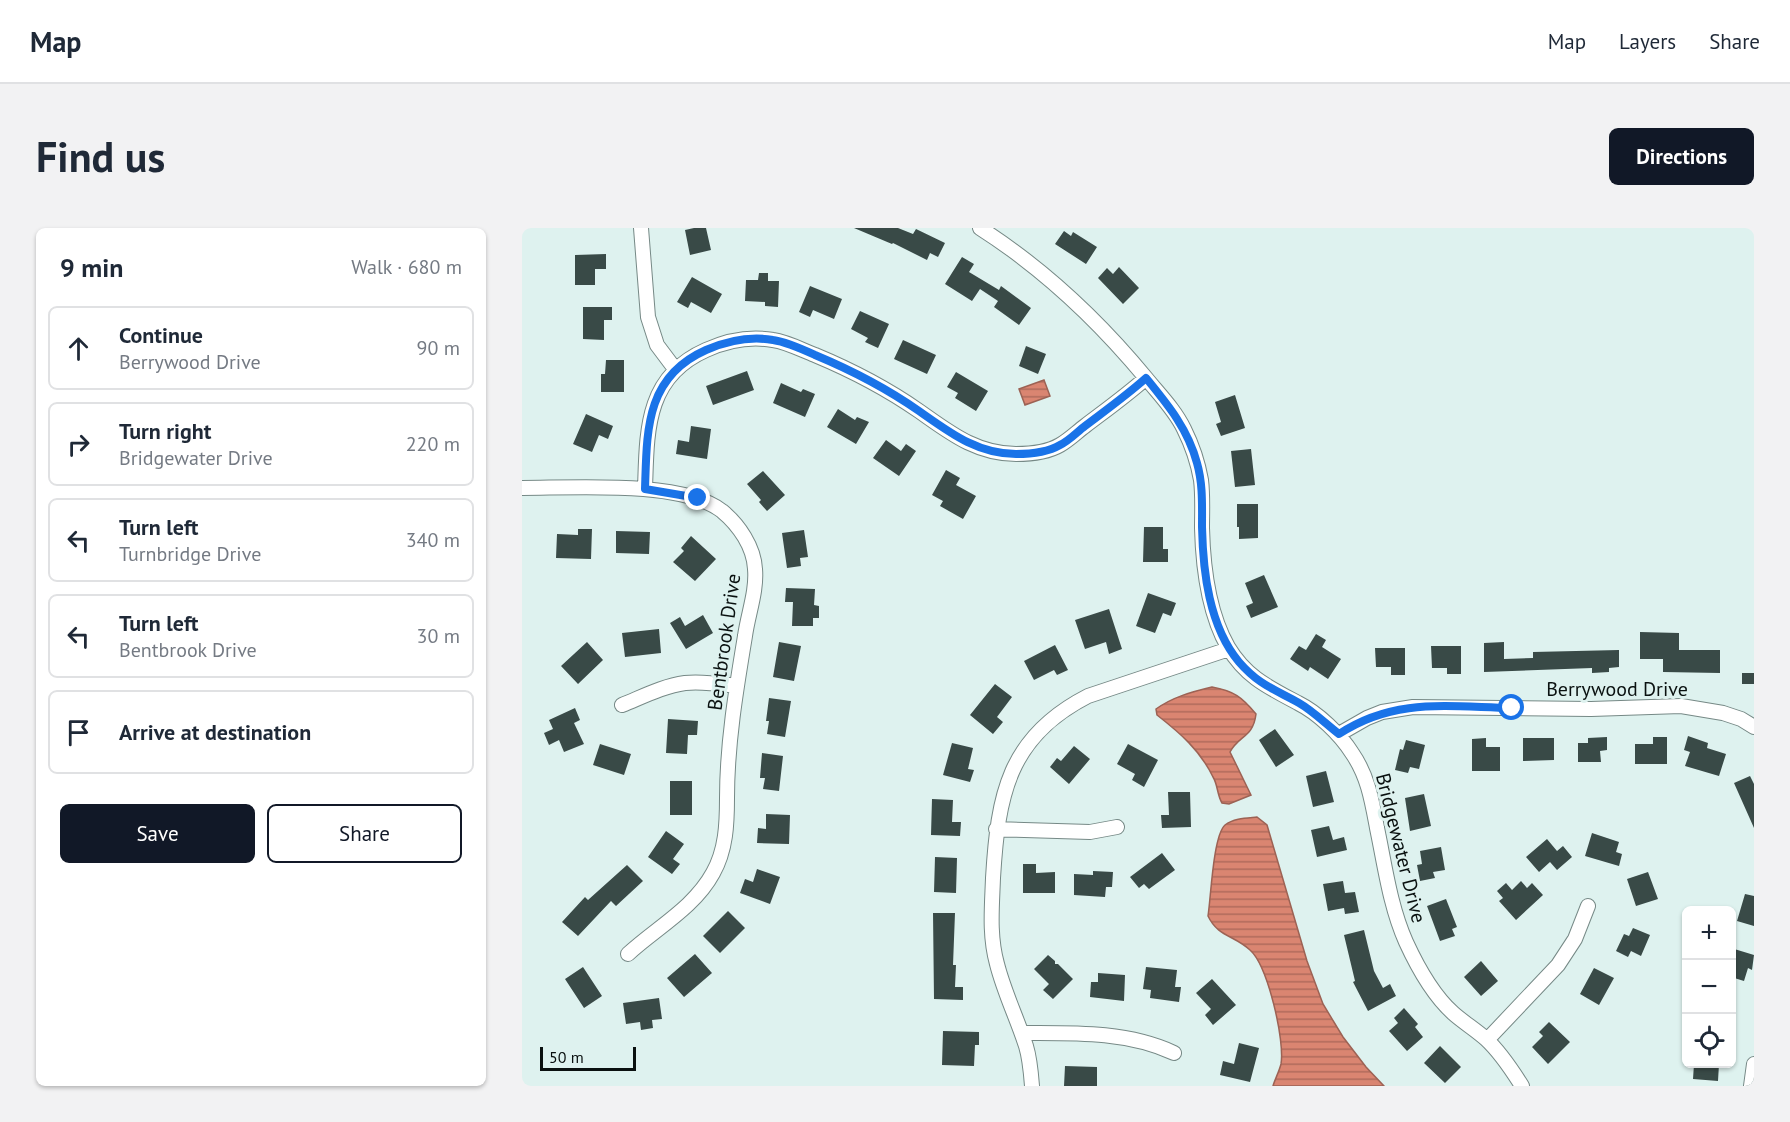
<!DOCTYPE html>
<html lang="en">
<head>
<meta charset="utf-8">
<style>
  body { margin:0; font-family:"PT Sans",sans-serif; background:#f2f2f3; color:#1f2937 }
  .controls { position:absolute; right:18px; bottom:18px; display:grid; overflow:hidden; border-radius:9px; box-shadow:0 2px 4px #0004 }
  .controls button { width:54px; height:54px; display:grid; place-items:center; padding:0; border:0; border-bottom:2px solid #e0e1e3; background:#fff; color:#1f2937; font:30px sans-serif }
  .scale { position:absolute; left:18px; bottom:15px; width:96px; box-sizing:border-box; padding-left:6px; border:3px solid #0a1110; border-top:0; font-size:16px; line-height:21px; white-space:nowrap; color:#0a1110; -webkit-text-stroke:4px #def2ef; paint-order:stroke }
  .stop { position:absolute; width:18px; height:18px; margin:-14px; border:4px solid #1a73e8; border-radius:50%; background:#fff }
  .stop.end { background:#1a73e8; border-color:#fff; box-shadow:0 2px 6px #0008 }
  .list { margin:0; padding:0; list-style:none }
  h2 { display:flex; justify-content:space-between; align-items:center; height:78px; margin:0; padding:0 24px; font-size:26px }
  h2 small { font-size:20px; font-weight:400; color:#747a83 }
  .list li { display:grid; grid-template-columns:39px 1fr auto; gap:18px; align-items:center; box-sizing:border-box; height:84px; margin:0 12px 12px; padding:0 12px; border:2px solid #e0e1e3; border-radius:9px }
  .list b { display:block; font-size:22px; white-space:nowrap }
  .list p { margin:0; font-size:20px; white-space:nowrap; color:#747a83 }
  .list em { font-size:20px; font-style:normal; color:#747a83 }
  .actions { display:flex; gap:12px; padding:18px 24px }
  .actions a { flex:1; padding:14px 0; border:2px solid #111827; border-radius:9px; text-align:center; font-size:21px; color:#111827 }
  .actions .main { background:#111827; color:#fff }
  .icon { flex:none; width:33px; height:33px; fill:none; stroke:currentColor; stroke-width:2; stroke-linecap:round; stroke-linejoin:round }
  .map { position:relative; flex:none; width:1232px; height:858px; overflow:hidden; border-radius:9px }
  header { display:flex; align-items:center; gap:36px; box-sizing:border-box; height:84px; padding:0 30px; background:#fff; border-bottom:2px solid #e0e1e3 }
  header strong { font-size:28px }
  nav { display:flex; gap:33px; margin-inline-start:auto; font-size:21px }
  .intro { display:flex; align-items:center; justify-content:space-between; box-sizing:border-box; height:144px; padding:0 36px }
  h1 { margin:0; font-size:42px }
  .button { padding:15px 27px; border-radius:9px; background:#111827; color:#fff; font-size:21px; font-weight:700 }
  main { display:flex; gap:36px; padding:0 36px }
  aside { flex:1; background:#fff; border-radius:9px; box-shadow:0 2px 4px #0004 }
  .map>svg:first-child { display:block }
  .water { fill:url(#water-rules); stroke:#9c6254; stroke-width:1.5 }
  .building { fill:#394a47 }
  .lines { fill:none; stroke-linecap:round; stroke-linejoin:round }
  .minor-casing { stroke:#768986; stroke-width:16 }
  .minor { stroke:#fff; stroke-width:14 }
  .route { stroke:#1a73e8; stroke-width:8 }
  .labels { text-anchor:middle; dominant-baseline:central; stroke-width:6; stroke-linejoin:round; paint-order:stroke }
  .street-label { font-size:20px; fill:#0a1110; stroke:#def2ef }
</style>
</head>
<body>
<header>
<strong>Map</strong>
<nav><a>Map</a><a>Layers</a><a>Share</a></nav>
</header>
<div class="intro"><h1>Find us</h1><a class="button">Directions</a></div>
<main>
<aside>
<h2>9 min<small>Walk · 680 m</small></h2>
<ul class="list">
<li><svg class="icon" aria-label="ahead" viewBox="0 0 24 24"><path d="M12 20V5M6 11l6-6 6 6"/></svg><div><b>Continue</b><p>Berrywood Drive</p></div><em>90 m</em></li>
<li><svg class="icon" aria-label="right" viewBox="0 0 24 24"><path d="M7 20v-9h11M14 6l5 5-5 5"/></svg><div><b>Turn right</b><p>Bridgewater Drive</p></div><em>220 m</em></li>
<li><svg class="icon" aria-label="left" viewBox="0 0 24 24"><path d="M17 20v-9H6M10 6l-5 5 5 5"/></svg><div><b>Turn left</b><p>Turnbridge Drive</p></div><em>340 m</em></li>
<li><svg class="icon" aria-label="left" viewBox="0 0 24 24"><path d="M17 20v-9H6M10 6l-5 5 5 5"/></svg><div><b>Turn left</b><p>Bentbrook Drive</p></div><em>30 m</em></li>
<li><svg class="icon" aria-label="arrive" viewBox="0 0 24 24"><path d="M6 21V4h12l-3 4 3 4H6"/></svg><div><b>Arrive at destination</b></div></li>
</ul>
<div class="actions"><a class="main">Save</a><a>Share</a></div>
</aside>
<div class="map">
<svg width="1232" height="858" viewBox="0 0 1232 858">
  <defs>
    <pattern id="water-rules" width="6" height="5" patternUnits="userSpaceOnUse" patternTransform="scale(1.5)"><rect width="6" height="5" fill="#da8571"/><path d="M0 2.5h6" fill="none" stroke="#af6b5b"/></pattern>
  </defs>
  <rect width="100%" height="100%" fill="#def2ef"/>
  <path class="water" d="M522,152L528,168L503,177L497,161Z
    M690,459C712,463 720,469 734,486C731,510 717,507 708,524L729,567L707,576L700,575C695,567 696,557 691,549C678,522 658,505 635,487L634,481C651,469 669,464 690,459Z
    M735,589L745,597L785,733L801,776L821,809L844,839L862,858H751C753,851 757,844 759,836C763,813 746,738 728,722C712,707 696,709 686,688C689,669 691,608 703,597C712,590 725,590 735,589Z"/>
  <path class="building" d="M172,0H184L189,22L168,27L163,2Z
    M332,0H376L391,6L394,1L423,15L416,29L408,25L405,32L371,15L370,16Z
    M542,3L549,8L551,4L575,19L564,36L533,16Z
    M84,26V41H73V57H53V27Z
    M440,29L452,36L447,44L477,62L479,58L509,80L497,97L472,79L476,73L458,61L450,73L423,56Z
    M597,39L617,60L601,76L576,50L585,40L591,46Z
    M237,45H246V53H257L256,79L243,78V74L223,73L224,52H236Z
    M170,49L200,66L189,85L169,74L166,80L155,74Z
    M288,58L320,71L312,91L291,82L288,89L277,84Z
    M61,79H90V92H82V112L61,111Z
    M338,83L367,96L356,120L343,114L346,110L329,101Z
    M381,112L414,127L405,146L372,131Z
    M504,118L524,126L516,146L497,138Z
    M84,132H102V164H79V146H83Z
    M225,143L232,162L191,177L184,158Z
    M434,144L466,163L454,183L433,170L436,165L425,159Z
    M259,155L279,164L281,161L293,166L283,189L251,175Z
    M713,167L723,200L699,208L694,196L699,194L693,174Z
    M316,181L333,192L335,189L347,194L334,216L305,199Z
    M64,186L91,198L86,211L77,207L70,224L51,216Z
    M169,198L189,201L185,231L154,226L156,212L167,214Z
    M364,212L379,223L384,216L394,223L377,248L351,230Z
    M729,221L733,257L713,259L709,223Z
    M424,242L438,250L434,257L454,268L441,291L418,278L421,273L410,267Z
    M241,243L263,267L245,283L237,274L239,272L225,256Z
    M715,276H736V310L717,311V299H715Z
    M622,299H641V321H646V334H621Z
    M56,301H70L69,331L34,330L35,306L56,307Z
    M282,302L286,329L278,330L279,338L265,340L260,305Z
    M94,303L128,304L127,326L94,325Z
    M169,308L194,331L173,353L151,334L162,323L159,320Z
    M742,347L756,379L729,390L724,378L731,375L723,355Z
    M264,360L293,361L292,377L297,378V390H291V398H270L271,374H263Z
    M626,365L654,375L649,388L641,385L633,405L614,398Z
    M587,381L600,421L587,426L584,414L563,421L553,392Z
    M181,387L191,405L164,421L148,395L158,389L163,398Z
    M137,401L139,425L103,429L100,405Z
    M1118,404L1157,405V422H1198V445L1141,444V431H1118Z
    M794,406L804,412L800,419L819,431L806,451L788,439L786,443L768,431L777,418L784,422Z
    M65,414L81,432L56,456L39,438Z
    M257,414L279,418L272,453L251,449Z
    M982,414V431L1011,430V424L1097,422V439L1087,440V444L1070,445V440L962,444V415Z
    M533,417L546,442L535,447L532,442L512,452L502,433Z
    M909,418H939V446H925V440H910Z
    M853,420H883V447H869V439H854Z
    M1220,445H1232V456H1220Z
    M473,456L490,469L475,489L481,494L471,506L448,487Z
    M247,470L269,473L263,509L245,506L247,493H244Z
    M53,480L58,492L52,495L62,516L42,524L37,512L27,517L22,505L31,501L27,492Z
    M146,491L176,493L175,507H166L165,526L144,525Z
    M753,501L772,527L754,539L737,512Z
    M1166,508L1186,515L1185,520L1204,526L1197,548L1163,538L1168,524L1162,522Z
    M1085,509V522L1078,523L1079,534H1056V515H1066V510Z
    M1131,509H1145V536H1113V516H1131Z
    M964,510V519H978V543H950V511Z
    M1001,510H1032V532L1001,533Z
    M884,512L903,517L897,541L888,539L886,545L873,542L878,521L881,522Z
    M430,515L451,520L446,541L452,542L448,554L421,547Z
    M78,516L109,526L102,547L71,537Z
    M606,516L636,532L622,559L610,552L613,546L595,536Z
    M552,518L568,531L547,556L528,539L535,530L539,533Z
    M240,525L261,528L257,563L241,561L243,550H238Z
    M804,543L812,574L791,579L784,548Z
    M1228,548L1232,556V600L1212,555Z
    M148,553H170V587H148Z
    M646,564H668L669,599L640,600L639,587H647Z
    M902,566L909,598L888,603L883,570Z
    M410,571L431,572L430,594H439L438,608L409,607Z
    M244,586L268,587L267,616L235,615L236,600L244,601Z
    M807,598L811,612L822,609L825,622L795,629L789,602Z
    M144,603L162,616L151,631L158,636L150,646L126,629Z
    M1070,605L1097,614L1094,624L1100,626L1097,638L1063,628Z
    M1025,611L1035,623L1041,618L1050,629L1035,642L1028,634L1017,644L1004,629Z
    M919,619L923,642L911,644L913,650L898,653L895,637L900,636L898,623Z
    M640,625L653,642L627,661L622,656L617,660L608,649Z
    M413,629L435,630L434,665L412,664Z
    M501,636H514V645L533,644V665H501Z
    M105,637L121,653L94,678L89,673L56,708L40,694L63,669L66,672Z
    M235,641L258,649L248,676L218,665L223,651L231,654Z
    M571,643L591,644L590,659H584L583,669L552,667V646L571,647Z
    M1126,644L1136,671L1114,678L1105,651Z
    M821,653L823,665L833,664L837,684L823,686L822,680L806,683L801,656Z
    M999,653L1005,660L1010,655L1021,667L994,692L977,673L981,670L975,663L984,655L990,662Z
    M1223,666L1232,668V698L1215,693Z
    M924,671L935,699L930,701L933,708L918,713L905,678Z
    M206,683L223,700L198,725L181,708Z
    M411,685H433L431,737H434L433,759H441V772L412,771Z
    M1111,700L1128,707L1119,728L1109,723L1106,729L1094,723L1102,706L1107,708Z
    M842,702L852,743L861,760L868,756L874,768L846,783L831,754L833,753L822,707Z
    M1209,720L1232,727L1230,742L1226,740L1222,753L1209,749Z
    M173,726L190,745L162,769L145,750Z
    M526,727L533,733V736H536L551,751L531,771L521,762L527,756L512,741Z
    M959,733L976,753L959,768L942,749Z
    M61,739L80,768L62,780L43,751Z
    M624,739L655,742L653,759H659L657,774L628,770L629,762L621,761Z
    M1072,740L1092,750L1077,777L1058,766Z
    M576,745L603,747L602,773L568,769L569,754H576Z
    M690,751L714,777L691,797L683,787L689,781L674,765Z
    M137,770L140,791L130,792L131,800L119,802L118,794L104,796L101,775Z
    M882,780L896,796L893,799L901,809L885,823L867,803L876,795L872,790Z
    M1027,794L1048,814L1026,836L1010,819L1021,808L1017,804Z
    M421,803L457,804V817H453L452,838L420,837Z
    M717,815L737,820L728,854L698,847L701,833L712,836Z
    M918,818L939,839L923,855L902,835Z
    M1172,836H1197L1196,853L1171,851Z
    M543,838L575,839V858H542Z"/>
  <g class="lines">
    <g class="minor-casing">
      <path id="minor" d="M119,0L126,89L135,117L153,141
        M458,0C522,41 576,92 624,150C637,166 653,182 662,201C670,217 676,235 679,252C681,268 680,284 680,300C681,340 686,384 706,419C724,449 746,459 776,475C796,485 818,506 830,525C846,548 850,573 855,600C863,638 868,678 884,714C895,738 910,766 931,785C941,794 954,802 964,811C978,824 990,842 1000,858
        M0,260C51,260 160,252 200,283C217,297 232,319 233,341C235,363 226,386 223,408C214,462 205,516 205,570C205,596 204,622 191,645C172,680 134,700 106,726
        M123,261C125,203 123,149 184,122C204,113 228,108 251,112C265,114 280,122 293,127C329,142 364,160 397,183C427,204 454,226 494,226C508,226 526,224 538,217C547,212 555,204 563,198C584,182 605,167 624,150
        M100,477C120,469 141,458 163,455C180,453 198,456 215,458
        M817,506L845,490L860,484L891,479L1069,481L1159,478L1201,485L1219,491L1232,499
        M474,601L568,604L595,599
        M500,805C550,805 605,803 652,825
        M965,812L1036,737L1053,711L1066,678
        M510,858C509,845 508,831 504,818C495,790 482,764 475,736C467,707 470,679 471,650C476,567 486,509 566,468L707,421
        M1229,858L1232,836"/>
    </g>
    <use href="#minor" class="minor"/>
  </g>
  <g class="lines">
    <path class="route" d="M176,270L123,261C125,203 123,149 184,122C205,113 228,108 251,112C265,114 280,121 293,127C329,142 364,160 397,183C427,204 455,226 494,226C508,226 526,224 538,217C547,213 555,204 563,198C584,182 605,167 624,150C646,177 666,201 675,235C681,256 680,277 680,299C681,344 687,398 717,434C737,457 752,461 777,475C791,483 804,496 817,506C873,469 927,479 990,480"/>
  </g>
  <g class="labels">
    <g class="street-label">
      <text transform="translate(202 414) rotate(-82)">Bentbrook Drive</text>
      <text x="1095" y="461">Berrywood Drive</text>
      <text transform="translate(879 620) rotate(76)">Bridgewater Drive</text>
    </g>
  </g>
</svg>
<div class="controls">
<button>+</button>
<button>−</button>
<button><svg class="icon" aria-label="locate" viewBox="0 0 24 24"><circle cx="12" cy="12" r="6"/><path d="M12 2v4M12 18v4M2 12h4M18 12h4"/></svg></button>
</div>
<div class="scale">50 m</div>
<div class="stop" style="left:990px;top:480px"></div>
<div class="stop end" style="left:176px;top:270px"></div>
</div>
</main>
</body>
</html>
